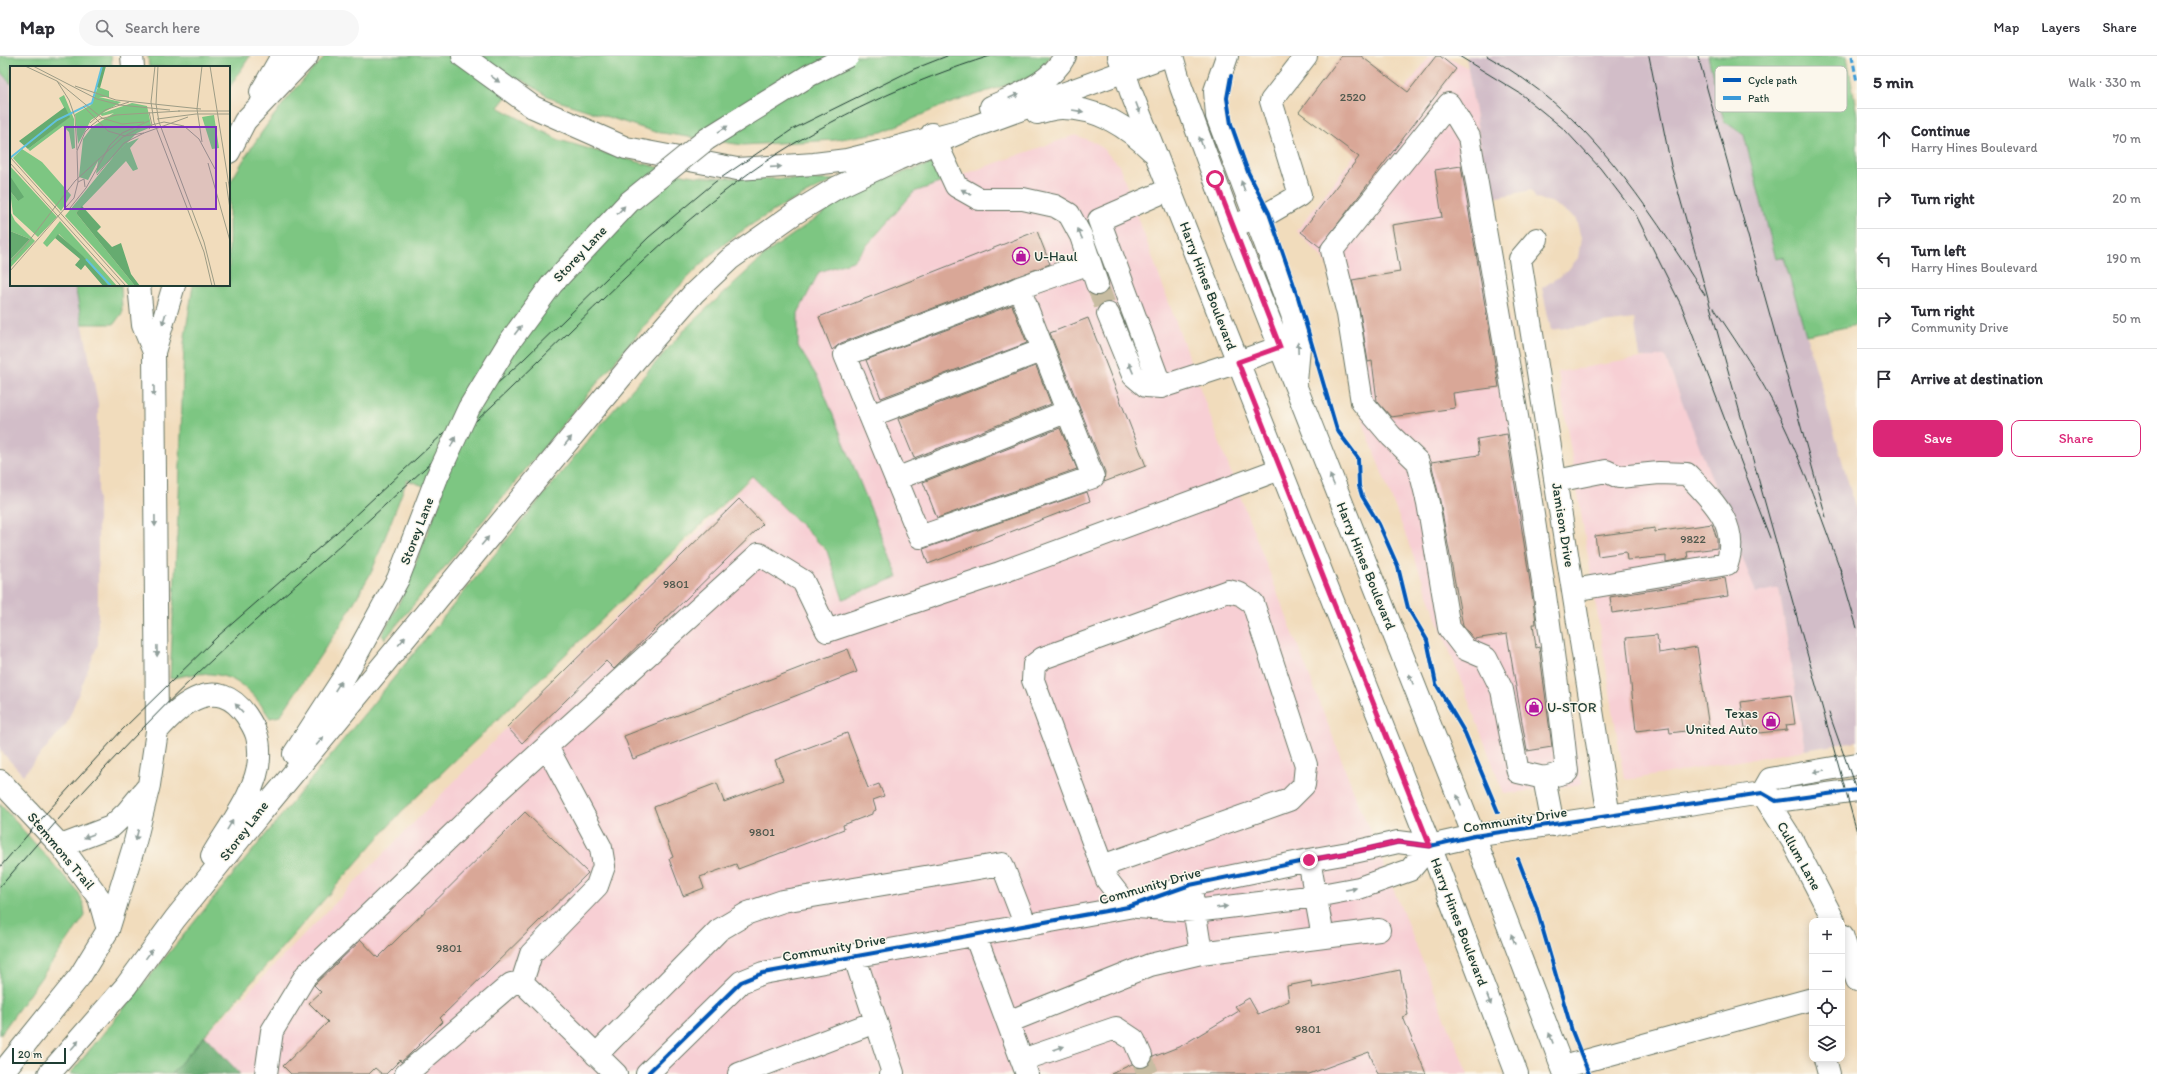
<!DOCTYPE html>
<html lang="en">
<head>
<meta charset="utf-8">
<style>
  body { margin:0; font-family:Itim,sans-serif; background:#f7f7f7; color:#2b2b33 }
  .controls { position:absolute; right:12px; bottom:12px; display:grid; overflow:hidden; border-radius:8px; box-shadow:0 2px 10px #0003 }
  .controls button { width:36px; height:36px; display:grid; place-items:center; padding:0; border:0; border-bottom:1px solid #e1e1e2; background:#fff; color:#2b2b33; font:20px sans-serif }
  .scale { position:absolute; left:12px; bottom:10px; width:54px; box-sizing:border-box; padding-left:4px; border:2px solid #1f3d34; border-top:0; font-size:11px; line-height:14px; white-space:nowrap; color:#1f3d34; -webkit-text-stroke:3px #fbf7ec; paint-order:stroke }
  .stop { position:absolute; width:12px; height:12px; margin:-9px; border:3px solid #db2777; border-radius:50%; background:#fff }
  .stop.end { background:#db2777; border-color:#fff; box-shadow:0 1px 4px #0008 }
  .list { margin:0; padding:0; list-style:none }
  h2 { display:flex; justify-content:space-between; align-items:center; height:52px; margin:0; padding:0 16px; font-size:17px }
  h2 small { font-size:13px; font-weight:400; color:#7c7c81 }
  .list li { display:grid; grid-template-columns:26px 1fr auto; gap:12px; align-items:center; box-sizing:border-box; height:60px; padding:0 16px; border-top:1px solid #e1e1e2 }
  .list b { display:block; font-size:15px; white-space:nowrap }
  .list p { margin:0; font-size:13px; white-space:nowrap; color:#7c7c81 }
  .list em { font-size:13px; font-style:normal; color:#7c7c81 }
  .actions { display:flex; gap:8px; padding:12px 16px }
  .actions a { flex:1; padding:9px 0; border:1px solid #db2777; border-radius:8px; text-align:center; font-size:14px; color:#db2777 }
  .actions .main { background:#db2777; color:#fff }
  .icon { flex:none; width:22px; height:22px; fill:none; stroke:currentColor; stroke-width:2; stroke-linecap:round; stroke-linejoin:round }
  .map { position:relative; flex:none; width:1857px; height:1018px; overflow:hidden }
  header { display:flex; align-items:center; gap:24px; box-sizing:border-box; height:56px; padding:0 20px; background:#fff; border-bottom:1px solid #e1e1e2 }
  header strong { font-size:19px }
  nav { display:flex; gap:22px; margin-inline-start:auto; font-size:14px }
  .search { width:280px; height:36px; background:#f7f7f7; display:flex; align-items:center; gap:10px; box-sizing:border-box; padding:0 14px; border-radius:22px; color:#7c7c81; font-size:15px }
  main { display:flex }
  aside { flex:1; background:#fff }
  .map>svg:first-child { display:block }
  .built { fill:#f7cfd4 }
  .industrial { fill:#d2bdc8 }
  .green { fill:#7dc682; stroke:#4e825b }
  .forest { fill:#66ab70; stroke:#427452 }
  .building { fill:#d9a797 }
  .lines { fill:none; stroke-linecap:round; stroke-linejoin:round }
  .minor-tunnel { stroke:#c7bca1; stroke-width:22; stroke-dasharray:22 11; stroke-linecap:butt }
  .minor-casing { stroke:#687564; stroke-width:24 }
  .major-casing { stroke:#687564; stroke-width:24 }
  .highway-casing { stroke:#687564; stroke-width:24 }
  .minor { stroke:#fff; stroke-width:22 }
  .major { stroke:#fff; stroke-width:22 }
  .highway { stroke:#fff; stroke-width:22 }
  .tram { stroke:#1f3d34; stroke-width:1 }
  .highway-bridge-casing { stroke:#687564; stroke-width:24; stroke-linecap:butt }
  .highway-bridge { stroke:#fff; stroke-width:22 }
  .quiet { stroke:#3a99d8; stroke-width:3; stroke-dasharray:6 3; stroke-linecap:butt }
  .cycleway-casing { stroke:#fbf7ec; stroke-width:6 }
  .cycleway { stroke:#0057b8; stroke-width:4 }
  .oneway { fill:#8f9e9a }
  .route { stroke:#db2777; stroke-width:5 }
  .labels { text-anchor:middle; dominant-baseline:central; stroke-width:3; stroke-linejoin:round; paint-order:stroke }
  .number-label { font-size:12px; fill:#4e584d }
  .street-label { font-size:14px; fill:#1f3d34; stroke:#fbf7ec }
  .poi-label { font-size:14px; fill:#1f3d34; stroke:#fbf7ec; text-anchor:start }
  .inset-river { fill:none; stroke:#61c1df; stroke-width:2 }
  .inset-road { fill:none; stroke:#9d9c86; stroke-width:1 }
  .view { fill:#7b2cbf; fill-opacity:0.15; stroke:#7b2cbf; stroke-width:2 }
  .inset-edge { fill:none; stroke:#1f3d34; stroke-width:2 }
  .key { fill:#fbf7ec; stroke:#b9bfb5; stroke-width:1 }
  .key-label { font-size:11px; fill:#1f3d34 }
</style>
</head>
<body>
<header>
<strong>Map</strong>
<div class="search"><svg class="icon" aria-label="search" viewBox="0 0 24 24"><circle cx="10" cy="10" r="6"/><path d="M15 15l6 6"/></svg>Search here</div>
<nav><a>Map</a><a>Layers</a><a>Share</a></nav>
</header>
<main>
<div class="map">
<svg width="1857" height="1018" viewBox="0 0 1857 1018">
  <rect width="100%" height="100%" fill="#fbf7ec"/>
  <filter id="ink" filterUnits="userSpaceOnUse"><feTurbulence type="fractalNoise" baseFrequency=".025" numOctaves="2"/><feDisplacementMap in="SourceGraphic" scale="8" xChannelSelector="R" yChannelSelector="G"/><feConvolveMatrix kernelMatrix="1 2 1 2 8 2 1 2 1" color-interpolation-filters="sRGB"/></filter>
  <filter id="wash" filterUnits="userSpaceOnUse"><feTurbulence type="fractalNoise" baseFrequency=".012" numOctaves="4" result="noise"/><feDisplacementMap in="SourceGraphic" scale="16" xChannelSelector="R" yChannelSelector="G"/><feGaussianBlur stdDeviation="0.9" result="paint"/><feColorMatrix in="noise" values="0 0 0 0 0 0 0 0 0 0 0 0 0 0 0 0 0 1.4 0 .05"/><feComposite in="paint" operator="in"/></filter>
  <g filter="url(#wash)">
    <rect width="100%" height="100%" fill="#f1dcbc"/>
    <path class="built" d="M1430,0H1447L1468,12L1582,728L1504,738L1366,375L1327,207L1297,175Z
      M1075,79L1098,88L1119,109L1222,393L1351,728L1468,1018H240L205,980L753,420L827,496L843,543L819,324L798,290V257L819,216L853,205L914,136Z
      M1664,298L1756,536L1779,532L1805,694L1634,723L1624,722L1558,316Z"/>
    <path class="industrial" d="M1466,0H1708L1724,65L1744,79L1776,202L1784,201L1857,457V685L1805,694L1779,532L1756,537L1665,301H1640L1634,263L1551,274L1542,232L1567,215L1578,202L1581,182L1576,163L1551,146L1536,143L1531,134L1489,143Z
      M0,15L11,28V229H75L98,347V588L67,667L23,719L0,694Z"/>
    <path class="green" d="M0,0H111L112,11H11V28L0,15Z
      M148,0H250L229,32V11H149Z
      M326,0H1050L1042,12L1031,21L942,50L882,76L835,84L743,89L655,76L552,43L521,23L498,51L559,84L593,94L687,119L702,121L836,124C794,142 746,168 711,199C696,213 681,229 666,244L385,583L382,579L402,541L443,437L407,424L372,515L342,567L280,660L270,662C244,620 218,610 170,623L179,438L184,287L193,229H229V129L233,122C259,76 289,37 326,0Z
      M1708,0H1847L1857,59V269L1806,279L1784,201L1776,203L1744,79L1724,65Z
      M934,107L948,124L914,136L853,205L819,216L798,257V290L819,324L898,521L843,543L827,495L752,420L401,756L171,1018H70L603,366L689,269L768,196L839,146L883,123Z
      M75,229H121L122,257L114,268H82Z
      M0,748L79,837L84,850L85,860L0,979Z"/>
    <path class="forest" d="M205,980L240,1018H171Z"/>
    <g id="blocks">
      <path class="building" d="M1341,0H1361L1408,36L1436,0H1440L1456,13L1320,191L1301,176L1359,101L1299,56Z
        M1461,110L1499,331L1453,337L1455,352L1391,361L1377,345L1372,305L1368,306L1360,256L1352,224L1400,216L1392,169L1442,161L1435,114Z
        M1037,175L1050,208L841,287L832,294L819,261Z
        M1012,249L1027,287L881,342L866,304Z
        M1088,262L1146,410L1104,426L1105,416L1050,277Z
        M1036,310L1051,348L914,402L898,363Z
        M1060,372L1077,413L937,462L923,426Z
        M1507,378L1535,558L1536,568H1533L1536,592L1539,591L1552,691L1527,695L1507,578L1474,583L1463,570L1440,445L1431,406L1479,399L1477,383Z
        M1087,436L1090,445L928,508L923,493Z
        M739,443L763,468L614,613L606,605L522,687L507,671Z
        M1712,468L1717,483V492L1687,496L1688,502L1666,506V500L1627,504L1626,496L1598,500L1595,480L1655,472V476Z
        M1725,522L1728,540L1612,557L1610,541Z
        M1657,579L1659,597L1697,591L1709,672L1670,677L1669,671L1636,675L1626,582Z
        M848,593L857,616L633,703L624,680Z
        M1791,639L1795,668L1786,669L1787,674L1759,677V673L1753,674V671L1745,672L1741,646Z
        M847,677L868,732L879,728L884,740L873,744L876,754L872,756V758L843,769L844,773L738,813L736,808L700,821L704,832L683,840L669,803L673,801L654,751L717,727L724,746L783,724L775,704Z
        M525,756L588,817L440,962L443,965L410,998L401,1006L400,1004L386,1018H382L375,1012L369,1018H291L283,1010L328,966L309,947L321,936L314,929L316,927L361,884L378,902Z
        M1400,914L1408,959L1403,961L1426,1018H1378L1369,996L1309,1018H1111L1132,1008L1139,1012L1146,1011L1151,1007L1153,1001L1181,990L1239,955L1235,950L1249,942L1258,958L1289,945L1287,930L1311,925L1312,932Z"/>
    </g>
  </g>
  <g filter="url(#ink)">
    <use href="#blocks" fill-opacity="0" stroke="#687564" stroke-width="1"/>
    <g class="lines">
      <path class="minor-tunnel" d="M1097,228L1108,258
        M1141,1000L1148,1018"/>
      <g class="minor-casing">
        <path id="minor" d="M1449,48L1469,81C1505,292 1545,503 1567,716L1544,722L1518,716L1502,634L1486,602L1465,593L1449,572L1428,447L1418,406L1391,380L1362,346L1348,258L1332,194Z
          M932,78L956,130L979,143H1023L1055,150L1069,158L1081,180L1097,228
          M1170,133L1099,164L1161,331L1238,306
          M1232,170L1269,157L1300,139L1271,45L1306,0
          M1537,183L1520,203L1609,761
          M1019,232L1093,421L920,481L845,299L1008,237L1019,232L1090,207
          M1108,258L1133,319L1146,330L1161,331
          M870,360L1043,294
          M896,423L1068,355
          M1556,425L1606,415L1619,421L1659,417L1687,418C1712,444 1740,469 1727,508L1573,534
          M1544,722L1553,769
          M0,725L61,790L99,842L108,874
          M1762,737L1792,784L1834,865
          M1762,737L1770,723L1857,708
          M1309,804L1323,881
          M1102,810L1289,744L1304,729L1306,709L1253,547L1240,538L1228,535L1043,602L1034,609L1033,624L1102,810L1107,824L1128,851
          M1137,851L1195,855L1316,840L1359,832L1410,814L1430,790
          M975,879L1027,1018
          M1842,879L1857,924
          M1201,897L1379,874
          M854,899L893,1017L891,1018
          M522,926L531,898L597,830L604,810L601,792L547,691
          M1008,966L1150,909L1201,897L1192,840
          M596,999L719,874L748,857L783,845L1002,808L1026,870
          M1825,1003L1829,1018
          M1022,1004L1116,972L1134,984L1141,1000
          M1563,1011L1812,943
          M266,1018L272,975L306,919L501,732L759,498L803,525L827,575L997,518L1280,413
          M406,1018L511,928L522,926L616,1018
          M647,1018L741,926L763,917L1128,851L1190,829L1309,804L1354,796L1398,786L1430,790L1474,780L1762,737L1776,745L1857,734
          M739,1018L875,966"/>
      </g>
      <g class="major-casing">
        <path id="major" d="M463,0L533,51L626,92L737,113L814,108L847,104L883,95L973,71L1166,0
          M1119,0L1131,36L1430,790L1517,1018
          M1172,0L1181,31L1232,170L1474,780L1565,1018
          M1227,0L1215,35L1217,60L1292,258L1299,291L1296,326
          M991,51C1019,38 1050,28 1065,0
          M1037,57C1045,55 1054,52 1062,52C1099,52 1127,71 1152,95
          M1238,306L1280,291"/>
      </g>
      <g class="highway-casing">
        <path id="highway" d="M132,0L133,11
          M261,36L282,0
          M229,96L245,65L307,0
          M139,229L143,269L154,296
          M157,675C181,647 217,618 246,659C256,674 260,683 259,702C258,734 228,772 212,800
          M294,698L346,618L398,523L437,421
          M259,759L636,303L694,237L730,203L795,157L838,131L898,103L973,71
          M61,790L111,771L127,756L146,733
          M1,1018L80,920L108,874L134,790L149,729L157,675L154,296L174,229
          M49,1018L126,930L175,863L259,759L267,745"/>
      </g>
      <use href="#minor" class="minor"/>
      <use href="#major" class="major"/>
      <use href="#highway" class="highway"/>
      <path class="tram" d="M1459,0L1521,38L1565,74L1600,112L1636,159L1682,251L1770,482
        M1487,0C1590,57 1642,144 1705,239
        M1649,0L1671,110L1857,776
        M1698,0L1826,461
        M1714,252C1737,287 1761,321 1779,359C1804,410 1822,464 1842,518
        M1840,513L1857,572
        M1829,657L1857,736
        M0,811L49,754L122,674L218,580L336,477L524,303L649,181L715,126L793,73L914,13L947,0
        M0,831C72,746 147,663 229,588C286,537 345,487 400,435C447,392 494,349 539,305C612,235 681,163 765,106C834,60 911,25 990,0"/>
      <g class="highway-bridge-casing">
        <path id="highway-bridge" d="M437,421L469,352L508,288L552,228L629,146L707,83L810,19L848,0"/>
      </g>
      <use href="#highway-bridge" class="highway-bridge"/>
      <path class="quiet" d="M1852,0L1857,26"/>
      <g class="cycleway-casing">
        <path id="cycleway" d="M1231,20L1227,42L1231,68L1248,116L1269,157L1298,241L1337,374L1358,402L1359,430L1362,440L1379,468L1398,511L1408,552L1427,584L1436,628L1465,677L1498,756
          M1518,803L1536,850L1572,975L1589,1018
          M649,1016L741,926L763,917L1128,851L1190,829L1309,804L1354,796L1398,786L1430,790L1474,780L1762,737L1776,745L1857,734"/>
      </g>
      <use href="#cycleway" class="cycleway"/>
    </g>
    <defs><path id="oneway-solid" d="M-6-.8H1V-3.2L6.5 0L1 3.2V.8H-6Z"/></defs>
    <g class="oneway">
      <use href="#oneway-solid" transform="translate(495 23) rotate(36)"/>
      <use href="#oneway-solid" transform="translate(1014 40) rotate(-25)"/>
      <use href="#oneway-solid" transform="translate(1138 52) rotate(69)"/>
      <use href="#oneway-solid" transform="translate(1078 55) rotate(9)"/>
      <use href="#oneway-solid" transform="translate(723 73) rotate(-32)"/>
      <use href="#oneway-solid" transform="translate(1201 86) rotate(-110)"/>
      <use href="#oneway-solid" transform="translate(776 111) rotate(-4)"/>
      <use href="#oneway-solid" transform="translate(1243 130) rotate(-110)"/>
      <use href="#oneway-solid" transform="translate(966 136) rotate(-150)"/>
      <use href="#oneway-solid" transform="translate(621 154) rotate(-47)"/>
      <use href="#oneway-solid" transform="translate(1080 178) rotate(-115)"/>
      <use href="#oneway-solid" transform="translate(164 263) rotate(107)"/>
      <use href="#oneway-solid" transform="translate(518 274) rotate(-53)"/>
      <use href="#oneway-solid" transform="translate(1298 292) rotate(-92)"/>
      <use href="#oneway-solid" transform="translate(1131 312) rotate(-113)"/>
      <use href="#oneway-solid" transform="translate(154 335) rotate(89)"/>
      <use href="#oneway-solid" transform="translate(568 385) rotate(-50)"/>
      <use href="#oneway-solid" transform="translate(453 386) rotate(-65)"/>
      <use href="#oneway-solid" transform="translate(1332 424) rotate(-112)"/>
      <use href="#oneway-solid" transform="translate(155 465) rotate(89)"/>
      <use href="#oneway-solid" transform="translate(485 485) rotate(-50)"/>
      <use href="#oneway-solid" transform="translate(402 585) rotate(-50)"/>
      <use href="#oneway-solid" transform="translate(157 595) rotate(89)"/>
      <use href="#oneway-solid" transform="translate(1411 623) rotate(-112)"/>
      <use href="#oneway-solid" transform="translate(338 630) rotate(-57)"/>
      <use href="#oneway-solid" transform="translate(239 652) rotate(-133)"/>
      <use href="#oneway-solid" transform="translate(320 685) rotate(-50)"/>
      <use href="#oneway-solid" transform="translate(1819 715) rotate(170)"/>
      <use href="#oneway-solid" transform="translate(1459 744) rotate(-112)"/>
      <use href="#oneway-solid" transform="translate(230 769) rotate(-59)"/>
      <use href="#oneway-solid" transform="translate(137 779) rotate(104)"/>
      <use href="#oneway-solid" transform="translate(89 780) rotate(159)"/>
      <use href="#oneway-solid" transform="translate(1351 833) rotate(-11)"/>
      <use href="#oneway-solid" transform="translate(1222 851) rotate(-7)"/>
      <use href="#oneway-solid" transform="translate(1513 883) rotate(-111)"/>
      <use href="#oneway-solid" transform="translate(149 898) rotate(-54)"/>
      <use href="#oneway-solid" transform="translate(1489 944) rotate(69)"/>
      <use href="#oneway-solid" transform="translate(1551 982) rotate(-111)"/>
      <use href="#oneway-solid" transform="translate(75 989) rotate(-49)"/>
      <use href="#oneway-solid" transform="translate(1059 992) rotate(-19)"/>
    </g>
  </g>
  <g class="lines" filter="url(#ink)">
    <path class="route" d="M1215,123L1280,291L1238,306L1430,790L1398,786L1354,796L1309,804"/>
  </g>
  <defs>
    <g id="shop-ring" transform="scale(0.9)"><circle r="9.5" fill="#fbf7ec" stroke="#b5179e" stroke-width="1.5"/><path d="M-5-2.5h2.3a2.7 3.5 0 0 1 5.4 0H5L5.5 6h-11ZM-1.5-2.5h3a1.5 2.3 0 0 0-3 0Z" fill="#b5179e"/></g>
  </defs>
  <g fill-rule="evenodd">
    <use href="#shop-ring" x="1021" y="200"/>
    <use href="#shop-ring" x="1534" y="651"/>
    <use href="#shop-ring" x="1771" y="665"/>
  </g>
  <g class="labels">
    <g class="number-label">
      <text x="1353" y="41">2520</text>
      <text x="1693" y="483">9822</text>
      <text x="676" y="528">9801</text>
      <text x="762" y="776">9801</text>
      <text x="449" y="892">9801</text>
      <text x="1308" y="973">9801</text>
    </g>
    <g class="street-label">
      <text transform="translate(580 198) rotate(-47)">Storey Lane</text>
      <text transform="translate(1208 230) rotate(69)">Harry Hines Boulevard</text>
      <text transform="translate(1563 469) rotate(81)">Jamison Drive</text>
      <text transform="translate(417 475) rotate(-69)">Storey Lane</text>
      <text transform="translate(1366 510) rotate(68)">Harry Hines Boulevard</text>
      <text transform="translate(1515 764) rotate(-9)">Community Drive</text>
      <text transform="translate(244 775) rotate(-53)">Storey Lane</text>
      <text transform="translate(61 795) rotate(50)">Stemmons Trail</text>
      <text transform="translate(1799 800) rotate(61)">Cullum Lane</text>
      <text transform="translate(1150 830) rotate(-16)">Community Drive</text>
      <text transform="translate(1459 866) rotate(69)">Harry Hines Boulevard</text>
      <text transform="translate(834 892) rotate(-10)">Community Drive</text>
    </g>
    <g class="poi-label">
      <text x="1034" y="200">U-Haul</text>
      <text x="1547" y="651">U-STOR</text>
      <text x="1758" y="657" text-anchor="end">Texas<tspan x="1758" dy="16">United Auto</tspan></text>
    </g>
  </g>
  <g transform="translate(10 10)">
    <rect width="220" height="220" fill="#f1dcbc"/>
    <path d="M88,21L99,25V31H89L111,36L81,54L68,78L65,48L81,39ZM54,29L64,53L65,82L62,83L59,66L53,60L20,85L18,83L59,51L49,32ZM122,37L137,40L141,59L139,62L127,67L86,108L88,95L78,114L69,111L73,73L82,61L104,47L92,50L90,48ZM204,49L209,82L202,83L192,51ZM129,72L120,82L128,103L123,105L116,95L66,147L125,220H119L55,150L104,90L117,77ZM12,83L32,96L61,129L51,145L3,92ZM0,100L47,151L28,171L3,148L0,125L8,135L0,110ZM0,145L5,155L25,175L0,202V194L20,173L0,165ZM50,155L107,220H99L49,168L37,181L33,177Z" fill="#7dc682"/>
    <path d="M92,0H96L90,22L86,21ZM55,41L60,51L18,83L9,75ZM0,110L14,131L8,135L0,125ZM72,140L91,161L87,165L102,181L111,177L121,208L130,220H125L66,147ZM0,165L20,173L0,194ZM48,168L73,190L99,220H93L75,199L71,204L65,199L70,193L45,172Z" fill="#66ab70"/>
    <path class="inset-river" d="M0,92L47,54L82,37L92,0M76,193L101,220"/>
    <path class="inset-road" d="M15,0L47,15L92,52L112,58L134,56M23,0L87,33L110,39L160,44M145,0L141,36L144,56L194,186L202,220M148,0L146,38L149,56L194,176L205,220M192,0L187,43L192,76M200,0L220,126M47,15L59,34L65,51L67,84M65,20L106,34L191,43M73,40L98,65L115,70L134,67L178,51M168,45H220M147,53L186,48H220M80,57L95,44L119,36M139,63L142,59L139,46M0,91L116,220M0,97L111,220M198,97L220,175M87,109L114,77L134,67M68,116L74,113L75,121M216,116L220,143M60,142L76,122L100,79L112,67L139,55M0,196L15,180L65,115L113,71L129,62L154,56L174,60L189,73L205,103M0,205L64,132L68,116L67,85L75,66L82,59L90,53L106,49L170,45"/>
    <path class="view" d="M55,61H206V143H55Z"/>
    <rect width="220" height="220" class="inset-edge"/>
  </g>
  <rect x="1715" y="10" width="132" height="46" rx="6" class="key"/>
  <rect x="1723" y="22" width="18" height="4" fill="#0057b8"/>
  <rect x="1723" y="40" width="18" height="4" fill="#3a99d8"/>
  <g class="key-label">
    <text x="1748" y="28">Cycle path</text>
    <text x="1748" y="46">Path</text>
  </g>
</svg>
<div class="controls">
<button>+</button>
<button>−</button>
<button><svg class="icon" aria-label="locate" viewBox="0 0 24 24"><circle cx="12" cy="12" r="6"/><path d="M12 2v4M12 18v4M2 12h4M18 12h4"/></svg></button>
<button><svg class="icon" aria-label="layers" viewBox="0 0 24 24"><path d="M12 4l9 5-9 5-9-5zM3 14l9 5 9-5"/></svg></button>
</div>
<div class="scale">20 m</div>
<div class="stop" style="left:1215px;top:123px"></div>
<div class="stop end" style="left:1309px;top:804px"></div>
</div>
<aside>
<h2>5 min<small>Walk · 330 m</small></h2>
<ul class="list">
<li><svg class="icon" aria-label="ahead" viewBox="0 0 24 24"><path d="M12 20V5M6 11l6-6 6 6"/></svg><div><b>Continue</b><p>Harry Hines Boulevard</p></div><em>70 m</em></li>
<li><svg class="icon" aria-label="right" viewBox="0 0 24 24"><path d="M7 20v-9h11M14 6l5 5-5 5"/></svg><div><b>Turn right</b></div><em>20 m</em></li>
<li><svg class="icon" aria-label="left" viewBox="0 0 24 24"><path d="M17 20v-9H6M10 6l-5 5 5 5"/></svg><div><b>Turn left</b><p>Harry Hines Boulevard</p></div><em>190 m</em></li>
<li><svg class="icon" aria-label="right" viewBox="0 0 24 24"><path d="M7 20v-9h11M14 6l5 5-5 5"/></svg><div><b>Turn right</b><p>Community Drive</p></div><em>50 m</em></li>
<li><svg class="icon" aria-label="arrive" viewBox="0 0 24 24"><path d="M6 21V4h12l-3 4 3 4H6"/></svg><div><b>Arrive at destination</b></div></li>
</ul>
<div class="actions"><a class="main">Save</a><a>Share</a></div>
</aside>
</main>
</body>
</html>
